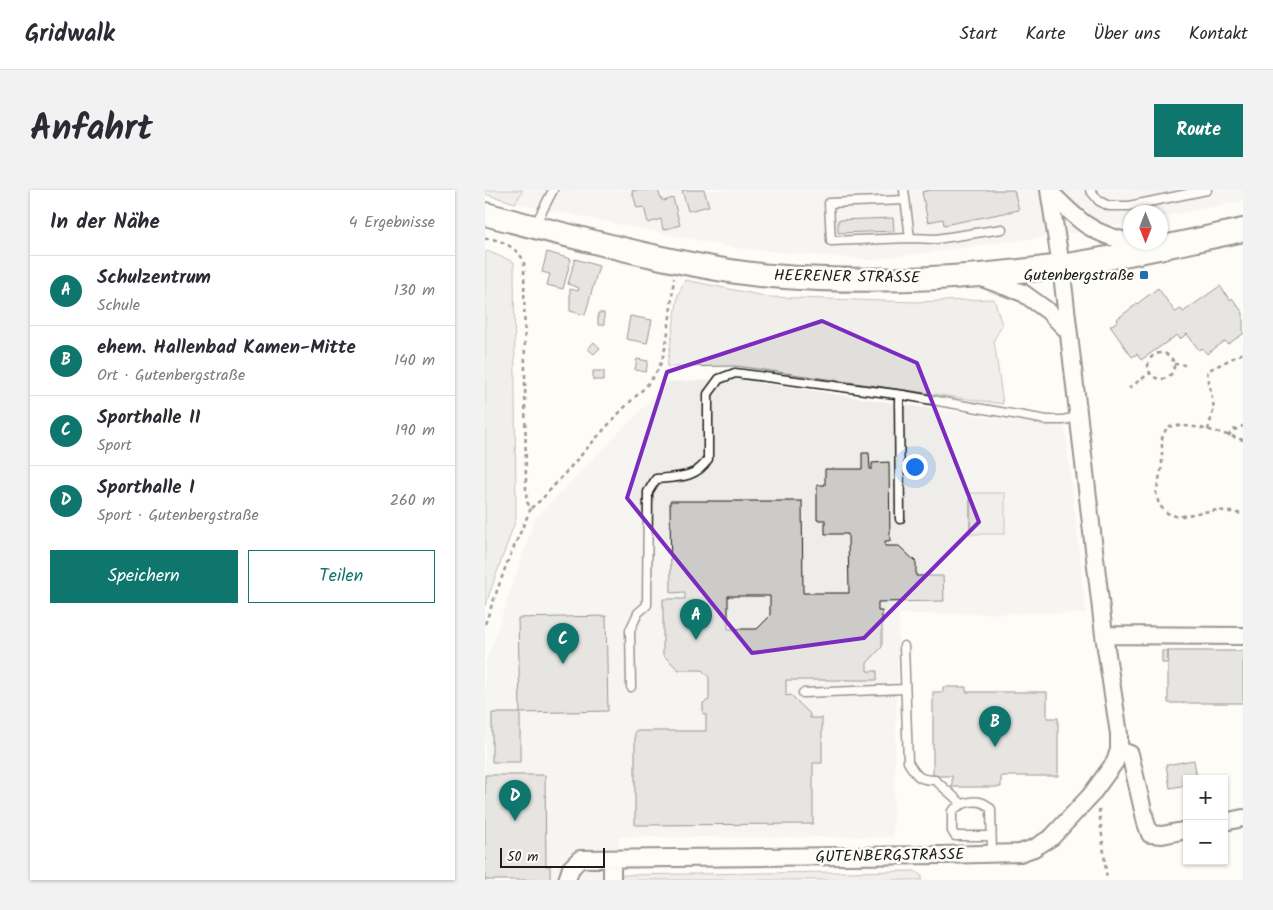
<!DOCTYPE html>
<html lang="de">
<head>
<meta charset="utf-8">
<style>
  body { margin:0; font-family:Kalam,sans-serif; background:#f2f2f3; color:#2b2b33 }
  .controls { position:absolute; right:15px; bottom:15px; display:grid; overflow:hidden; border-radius:0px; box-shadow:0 1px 4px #0004 }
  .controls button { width:45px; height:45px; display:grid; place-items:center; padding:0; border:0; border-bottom:1px solid #e1e1e2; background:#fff; color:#2b2b33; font:25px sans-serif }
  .compass { position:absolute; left:638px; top:15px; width:45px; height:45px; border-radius:50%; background:#fff; box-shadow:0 1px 4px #0004; rotate:180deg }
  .scale { position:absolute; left:15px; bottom:12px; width:105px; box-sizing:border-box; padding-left:5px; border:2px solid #1c1c1c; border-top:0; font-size:14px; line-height:18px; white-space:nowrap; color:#1c1c1c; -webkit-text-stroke:4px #fdfcf7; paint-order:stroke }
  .you { position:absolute; left:429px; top:276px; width:18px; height:18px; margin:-12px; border:4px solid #fff; border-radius:50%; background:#1a73e8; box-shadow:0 0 0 8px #1a73e833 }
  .badge { display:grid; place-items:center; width:32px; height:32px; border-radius:50%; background:#0f766e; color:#fff; font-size:16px; font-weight:700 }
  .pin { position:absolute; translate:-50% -41px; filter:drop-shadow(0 1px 2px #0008) }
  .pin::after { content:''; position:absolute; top:26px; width:18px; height:15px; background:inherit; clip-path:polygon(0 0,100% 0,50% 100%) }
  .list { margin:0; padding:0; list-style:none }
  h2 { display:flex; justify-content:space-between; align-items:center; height:65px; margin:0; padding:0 20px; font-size:21px }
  h2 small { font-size:16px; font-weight:400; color:#7c7c81 }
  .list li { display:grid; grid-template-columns:32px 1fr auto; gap:15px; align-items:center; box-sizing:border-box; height:70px; padding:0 20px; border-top:1px solid #e1e1e2 }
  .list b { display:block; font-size:19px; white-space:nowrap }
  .list p { margin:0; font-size:16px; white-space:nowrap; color:#7c7c81 }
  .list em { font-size:16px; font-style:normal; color:#7c7c81 }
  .actions { display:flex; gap:10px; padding:15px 20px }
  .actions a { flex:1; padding:11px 0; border:1px solid #0f766e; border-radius:0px; text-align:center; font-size:18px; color:#0f766e }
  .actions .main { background:#0f766e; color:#fff }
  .map { position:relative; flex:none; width:758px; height:690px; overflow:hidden; border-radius:0px }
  header { display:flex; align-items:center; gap:30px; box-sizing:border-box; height:70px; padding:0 25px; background:#fff; border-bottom:1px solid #e1e1e2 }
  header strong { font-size:24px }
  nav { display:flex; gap:28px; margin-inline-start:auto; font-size:18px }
  .intro { display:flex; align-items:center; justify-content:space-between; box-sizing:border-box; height:120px; padding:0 30px }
  h1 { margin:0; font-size:35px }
  .button { padding:12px 22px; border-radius:0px; background:#0f766e; color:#fff; font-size:18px; font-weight:700 }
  main { display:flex; gap:30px; padding:0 30px }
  aside { flex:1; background:#fff; border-radius:0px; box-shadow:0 1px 4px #0004 }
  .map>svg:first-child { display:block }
  .built { fill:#eeede9 }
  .green { fill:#e0dfdb; stroke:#7e7e7c }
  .building { fill:#cccbc8; stroke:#1c1c1c; fill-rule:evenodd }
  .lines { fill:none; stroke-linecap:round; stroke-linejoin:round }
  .service-casing { stroke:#1c1c1c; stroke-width:11 }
  .minor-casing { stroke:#1c1c1c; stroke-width:20 }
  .secondary-casing { stroke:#1c1c1c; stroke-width:26 }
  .path { stroke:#1c1c1c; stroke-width:2.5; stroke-dasharray:4 4; stroke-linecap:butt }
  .service { stroke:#fdfcf7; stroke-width:8 }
  .minor { stroke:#fdfcf7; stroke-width:16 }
  .secondary { stroke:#fdfcf7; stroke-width:22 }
  .marked { fill:none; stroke:#7b2cbf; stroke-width:4; stroke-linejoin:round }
  .poi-dot { fill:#1f6fb2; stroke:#fdfcf7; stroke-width:2 }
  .labels { text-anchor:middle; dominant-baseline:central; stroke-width:5; stroke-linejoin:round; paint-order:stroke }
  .poi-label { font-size:16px; fill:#1c1c1c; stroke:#fdfcf7; text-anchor:end }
  .street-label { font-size:16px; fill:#1c1c1c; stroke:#fdfcf7 }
</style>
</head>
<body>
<header>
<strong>Gridwalk</strong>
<nav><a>Start</a><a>Karte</a><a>Über uns</a><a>Kontakt</a></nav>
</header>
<div class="intro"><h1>Anfahrt</h1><a class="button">Route</a></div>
<main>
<aside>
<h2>In der Nähe<small>4 Ergebnisse</small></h2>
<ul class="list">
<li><span class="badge">A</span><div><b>Schulzentrum</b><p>Schule</p></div><em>130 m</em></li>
<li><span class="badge">B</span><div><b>ehem. Hallenbad Kamen-Mitte</b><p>Ort · Gutenbergstraße</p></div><em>140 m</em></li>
<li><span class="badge">C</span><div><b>Sporthalle II</b><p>Sport</p></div><em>190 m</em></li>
<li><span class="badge">D</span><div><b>Sporthalle I</b><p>Sport · Gutenbergstraße</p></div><em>260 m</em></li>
</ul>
<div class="actions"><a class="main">Speichern</a><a>Teilen</a></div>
</aside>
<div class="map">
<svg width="758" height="690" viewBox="0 0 758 690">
  <rect width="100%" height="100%" fill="#fdfcf7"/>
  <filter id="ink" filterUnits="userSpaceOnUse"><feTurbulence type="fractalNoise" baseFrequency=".02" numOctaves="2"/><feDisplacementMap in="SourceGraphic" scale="10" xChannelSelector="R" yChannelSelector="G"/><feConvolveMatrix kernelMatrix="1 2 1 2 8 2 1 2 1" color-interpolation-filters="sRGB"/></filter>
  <g filter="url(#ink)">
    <path class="built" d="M38,0H758V11L676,27V22H646L645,32L596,42L386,70L251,58L30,13Z
      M249,189L528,231L580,236L601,423L414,424L408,647H134L133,690H0V476L50,329L183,192Z"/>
    <path class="green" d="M0,0H38L30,13L0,4Z
      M2,61L29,72L31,329L0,416V63Z
      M200,90L284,107L429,112L509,109L517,135L509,150L518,214L251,176L182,177L193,105Z
      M485,303H520V344H485Z
      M430,681L437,686V690H133V685Z"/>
    <path class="building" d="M151,0H173L176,9L179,11L188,8L195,35L178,40L176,29L163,33L159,17L152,18L147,1Z
      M197,0H219L224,16L203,21Z
      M445,0H529L534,20L459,35L458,29L443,32L437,2Z
      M408,28L409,41L353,43V30Z
      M62,62L86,69L78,99L62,95L65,84L57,82Z
      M90,69L114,76L100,125L85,121V99L93,101L94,98L83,94Z
      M735,96L745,110L747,108L758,123V144L743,154L740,151L722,164L717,158L714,160L702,144L695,149L692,145L656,170L652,164L647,167L625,136L633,131L632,129L673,98L690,122L696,119L698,122Z
      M113,123H119V135H113Z
      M145,126L167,130L162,153L141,149Z
      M109,152L115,158L109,164L103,159Z
      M152,169L163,171L161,182L150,180Z
      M108,181H119V190H108Z
      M377,263H384L385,279H387V273L404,272L405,351H400V356H414L431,372V386H458L459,411L393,412V421H397V457L382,473V481H392V490H301V506L306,505L325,524V528H337V573H328V634L150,635V541H221V524H218V513L224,510V487L217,480H194L178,465V409H200V402L186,403L185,311H317L318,403H364L363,344H340V330H332V295H340V279H377ZM243,406H285V426L272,439H243Z
      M121,426L123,521L35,523L33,428Z
      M677,461H683V473H677Z
      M683,461H758V513H683Z
      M458,497H481V502H562V528H573V586H516V597H467V586H448V502H458Z
      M7,523H35V572H7Z
      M709,570L712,589H702V595L685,598L681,575Z
      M0,585H60L61,676H65V690H0Z"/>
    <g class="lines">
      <g class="service-casing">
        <path id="service" d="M419,0L425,48L451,49L517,39
          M605,0L614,11L624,16H644L722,0
          M420,10L344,13L346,51L425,48
          M50,35L68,0
          M414,205L415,329
          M419,456L423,572C432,586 433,590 450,590L476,613
          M146,497L145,440L153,423L162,415L163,302L171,289C191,287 211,289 223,269V204L234,189L250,183L418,205L562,230H578L593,227
          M318,503L420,499
          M506,646H470L467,641V621C478,611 496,607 506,619L507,664"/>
      </g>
      <g class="minor-casing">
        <path id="minor" d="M564,1C592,29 605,44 646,52
          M494,87L538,103L563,121L583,141
          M619,445L758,446
          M634,560L645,564L661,633L665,644L677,645L702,640
          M739,632L758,628
          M82,690L86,678L95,669L456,665L535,663L549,658L567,647L606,605L630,572L634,560V544L619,445L576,76L564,0
          M127,690V669"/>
      </g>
      <g class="secondary-casing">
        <path id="secondary" d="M0,24C57,39 114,54 172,67C210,75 248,83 287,86C383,94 480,89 576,76C637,67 698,53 758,40"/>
      </g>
      <path class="path" d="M0,49C14,47 33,59 39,71L41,302L42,312L46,318L22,373L0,434
        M663 176a13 13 0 1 1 26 0a13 13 0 1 1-26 0Z
        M689,174L700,175
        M644,198L665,183
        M723,240L729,218L722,181L758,163
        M743,246L749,240L758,236
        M758,250C737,243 703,232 682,237L677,248V276L671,303L674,315L682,323L693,327L717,322L733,320L758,324
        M46,318L57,309C83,280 109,250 136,221C150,206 166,195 175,175C184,154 186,112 189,88
        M614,619L622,690"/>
      <use href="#service" class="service"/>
      <use href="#minor" class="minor"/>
      <use href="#secondary" class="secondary"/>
    </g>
  </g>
  <path d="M0 0H758V690H0ZM337,131L432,173L494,332L379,448L267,463L142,308L182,182Z" fill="#fdfcf7" fill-opacity=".55" fill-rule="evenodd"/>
  <path class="marked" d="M337,131L432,173L494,332L379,448L267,463L142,308L182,182Z"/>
  <rect class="poi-dot" x="654" y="80" width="10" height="10" rx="2.5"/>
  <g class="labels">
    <g class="poi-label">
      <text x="649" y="85">Gutenbergstraße</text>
    </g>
    <g class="street-label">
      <text transform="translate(362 87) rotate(1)">HEERENER STRASSE</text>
      <text transform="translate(405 666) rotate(-1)">GUTENBERGSTRASSE</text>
    </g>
  </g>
</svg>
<div class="controls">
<button>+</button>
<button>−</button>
</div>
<svg class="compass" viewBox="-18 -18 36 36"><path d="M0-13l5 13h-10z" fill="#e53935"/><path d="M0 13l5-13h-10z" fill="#7c7c81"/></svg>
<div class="scale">50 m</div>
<div class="you"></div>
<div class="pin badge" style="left:211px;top:450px">A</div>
<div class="pin badge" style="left:510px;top:557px">B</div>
<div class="pin badge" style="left:78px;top:474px">C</div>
<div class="pin badge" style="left:30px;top:631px">D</div>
</div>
</main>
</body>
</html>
